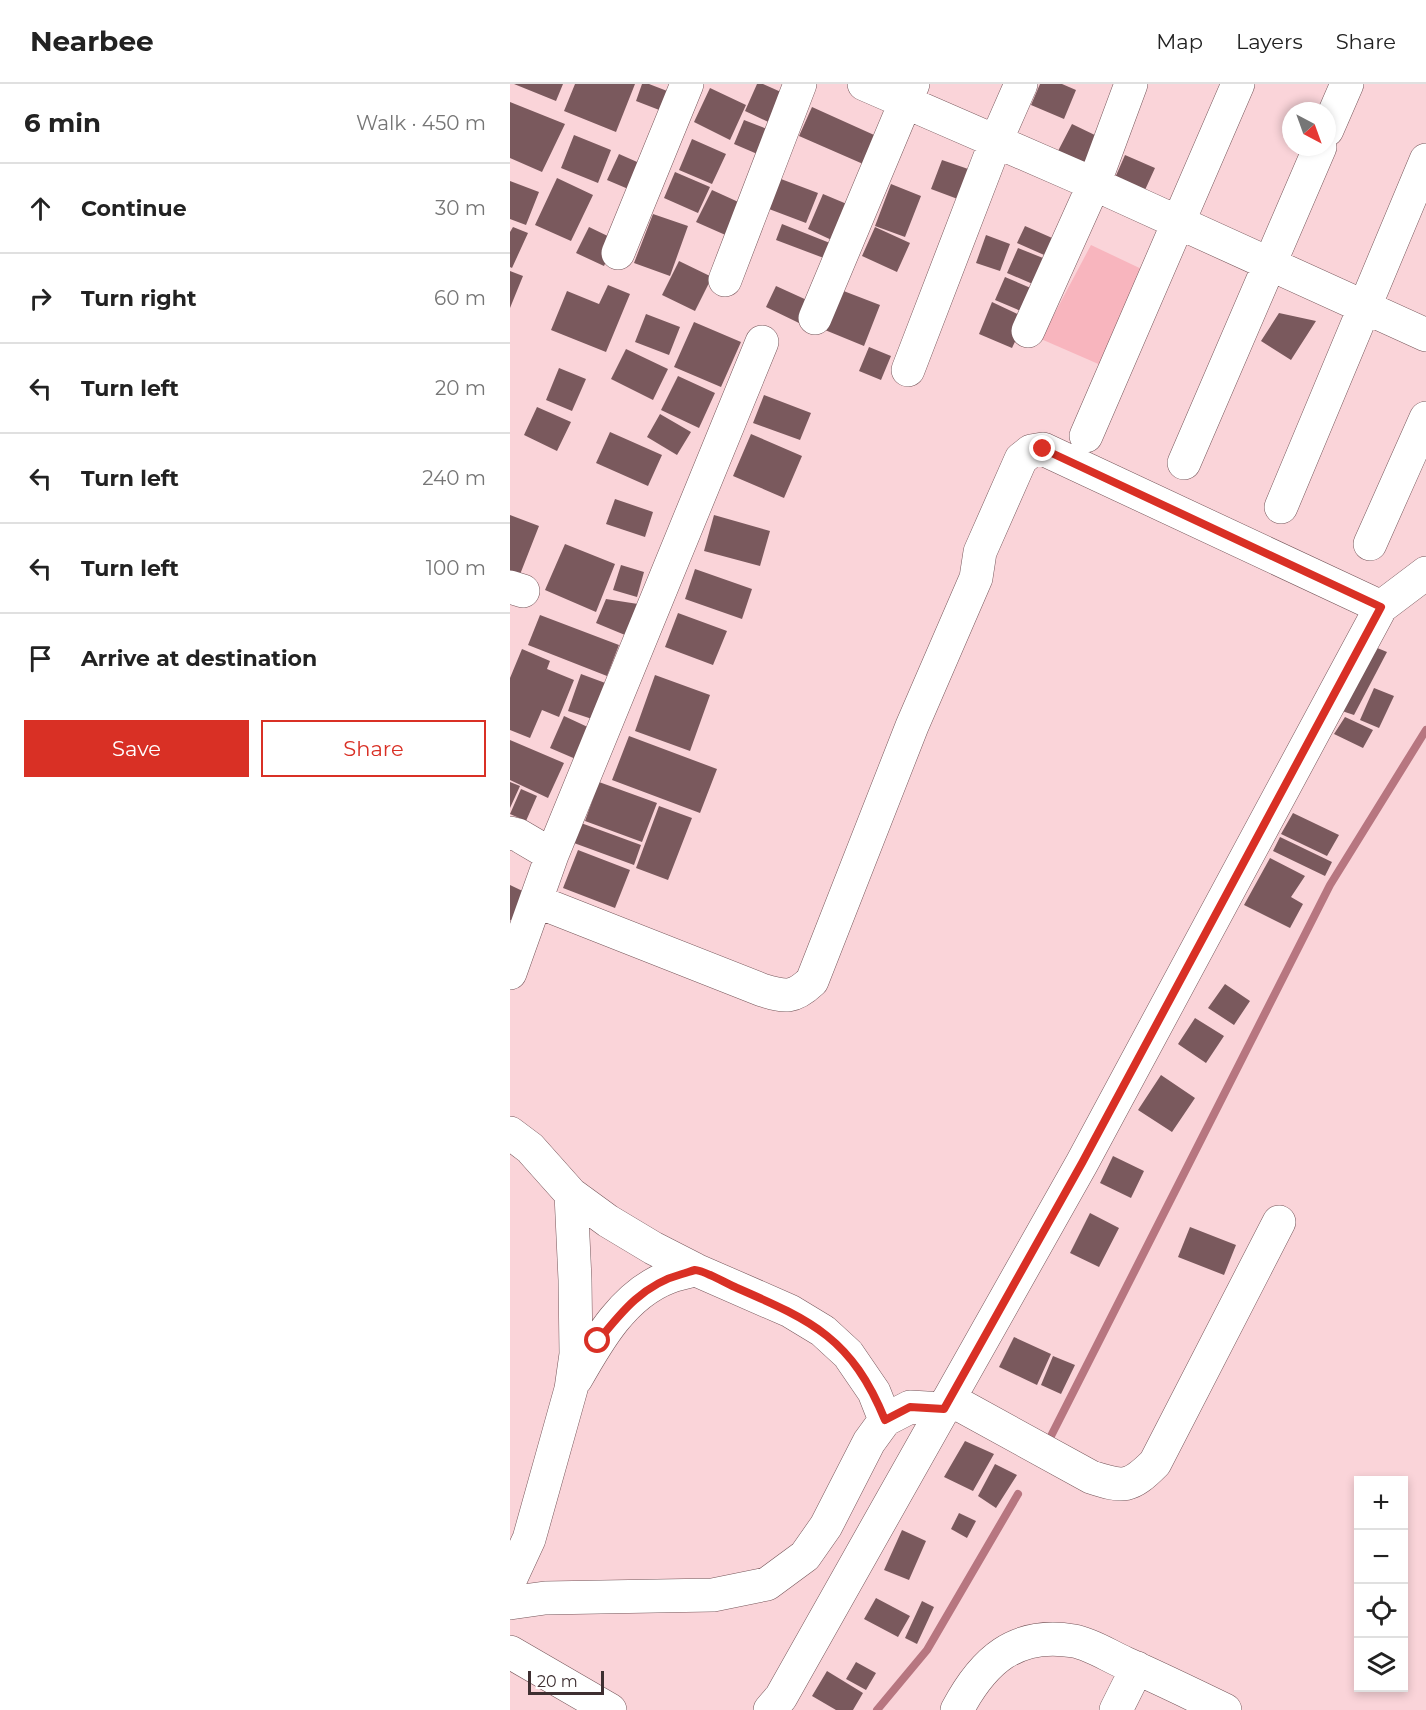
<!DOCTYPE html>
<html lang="en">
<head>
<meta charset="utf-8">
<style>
  body { margin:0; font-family:Montserrat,sans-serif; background:#f2f2f2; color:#222 }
  .controls { position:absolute; right:18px; bottom:18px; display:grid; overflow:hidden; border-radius:0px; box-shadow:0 3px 9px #0003 }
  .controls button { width:54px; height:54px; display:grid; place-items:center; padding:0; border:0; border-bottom:2px solid #e0e0e0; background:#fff; color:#222; font:30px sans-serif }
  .compass { position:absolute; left:772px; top:18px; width:54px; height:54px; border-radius:50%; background:#fff; box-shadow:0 3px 9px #0003; rotate:139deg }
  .scale { position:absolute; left:18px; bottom:15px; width:76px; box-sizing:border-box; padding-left:6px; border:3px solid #3e2f31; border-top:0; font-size:16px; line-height:21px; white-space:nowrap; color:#3e2f31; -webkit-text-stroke:4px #fff; paint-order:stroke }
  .stop { position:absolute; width:18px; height:18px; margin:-14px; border:4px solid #d93025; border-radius:50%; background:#fff }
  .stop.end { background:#d93025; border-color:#fff; box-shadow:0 2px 6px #0008 }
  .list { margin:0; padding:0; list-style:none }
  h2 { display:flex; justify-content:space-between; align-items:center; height:78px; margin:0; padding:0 24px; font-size:26px }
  h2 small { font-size:20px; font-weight:400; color:#767676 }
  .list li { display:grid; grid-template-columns:39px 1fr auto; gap:18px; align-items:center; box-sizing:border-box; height:90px; padding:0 24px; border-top:2px solid #e0e0e0 }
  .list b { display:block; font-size:22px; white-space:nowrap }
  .list em { font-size:20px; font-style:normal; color:#767676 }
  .actions { display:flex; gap:12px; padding:18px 24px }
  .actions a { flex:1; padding:14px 0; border:2px solid #d93025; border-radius:0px; text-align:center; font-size:21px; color:#d93025 }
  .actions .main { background:#d93025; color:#fff }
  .icon { flex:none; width:33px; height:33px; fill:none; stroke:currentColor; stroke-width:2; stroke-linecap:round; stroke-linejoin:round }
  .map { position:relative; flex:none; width:916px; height:1626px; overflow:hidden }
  header { display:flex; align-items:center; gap:36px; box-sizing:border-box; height:84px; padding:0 30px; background:#fff; border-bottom:2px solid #e0e0e0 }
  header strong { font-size:28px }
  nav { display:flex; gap:33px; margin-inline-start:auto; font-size:21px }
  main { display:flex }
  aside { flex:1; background:#fff }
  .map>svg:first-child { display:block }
  .green { fill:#f8b5be }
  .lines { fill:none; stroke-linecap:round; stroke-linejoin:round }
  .stream { stroke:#b77680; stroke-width:8 }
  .building { fill:#7a595d }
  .minor-casing { stroke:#76565a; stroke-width:34 }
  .minor { stroke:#fff; stroke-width:33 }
  .route { stroke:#d93025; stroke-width:8 }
</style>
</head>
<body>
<header>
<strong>Nearbee</strong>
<nav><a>Map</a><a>Layers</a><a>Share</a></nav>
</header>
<main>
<aside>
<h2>6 min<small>Walk · 450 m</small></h2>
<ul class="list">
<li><svg class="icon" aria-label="ahead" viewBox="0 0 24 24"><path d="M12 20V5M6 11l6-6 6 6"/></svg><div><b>Continue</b></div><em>30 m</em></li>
<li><svg class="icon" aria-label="right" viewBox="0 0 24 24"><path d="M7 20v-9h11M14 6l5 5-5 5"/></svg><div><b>Turn right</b></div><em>60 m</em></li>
<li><svg class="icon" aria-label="left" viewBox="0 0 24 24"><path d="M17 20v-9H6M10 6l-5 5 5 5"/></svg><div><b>Turn left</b></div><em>20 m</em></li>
<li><svg class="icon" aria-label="left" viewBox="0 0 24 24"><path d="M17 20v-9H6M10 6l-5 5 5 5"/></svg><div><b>Turn left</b></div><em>240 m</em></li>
<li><svg class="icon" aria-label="left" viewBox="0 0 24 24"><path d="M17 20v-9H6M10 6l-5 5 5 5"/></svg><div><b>Turn left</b></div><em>100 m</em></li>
<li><svg class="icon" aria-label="arrive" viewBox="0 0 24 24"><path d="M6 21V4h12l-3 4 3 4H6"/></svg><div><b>Arrive at destination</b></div></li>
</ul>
<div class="actions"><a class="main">Save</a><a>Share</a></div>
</aside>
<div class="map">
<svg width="916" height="1626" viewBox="0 0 916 1626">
  <rect width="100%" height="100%" fill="#fad4d9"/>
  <path class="green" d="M581,161L640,189L593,282L531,255Z"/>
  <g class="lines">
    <path class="stream" d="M541,1352L820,801L916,646
      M367,1626L417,1566L508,1410"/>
  </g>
  <path class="building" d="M4,0H53L46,17Z
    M65,0H125L106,48L54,27Z
    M132,0H139L165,10L157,29L126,17Z
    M247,0H253L280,12L267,42L235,27Z
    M530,0H552L566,6L554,35L521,21Z
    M200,4L236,21L220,56L184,38Z
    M0,18L55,40L32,88L0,74Z
    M302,23L373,55L360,83L289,52Z
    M234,36L262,47L252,72L224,60Z
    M562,40L591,54L577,82L548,67Z
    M64,51L101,66L88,99L51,84Z
    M182,55L216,70L202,100L169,86Z
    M109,70L134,81L123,107L97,96Z
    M615,71L645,84L630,117L601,103Z
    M432,76L464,87L453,117L421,105Z
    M165,88L200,103L188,129L154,114Z
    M47,94L83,111L61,157L25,141Z
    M271,95L308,109L296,139L259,125Z
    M0,97L29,108L16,141L0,135Z
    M381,100L411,112L395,153L365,142Z
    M202,106L235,121L220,153L186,138Z
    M313,110L344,123L328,159L298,145Z
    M143,130L178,142L160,192L124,179Z
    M272,140L325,161L319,176L266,156Z
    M515,142L549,157L541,174L507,159Z
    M3,143L18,149L2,184L0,183V148Z
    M79,143L106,156L94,182L66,169Z
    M365,143L400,159L387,188L352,172Z
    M476,151L500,160L490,187L466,179Z
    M508,164L543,178L532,204L497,189Z
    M169,177L202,193L185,227L152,211Z
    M0,187L13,192L0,224Z
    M495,193L530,208L520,231L485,216Z
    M98,201L120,210L96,268L41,246L57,207L89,220Z
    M266,202L299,217L289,239L256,223Z
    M331,206L370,221L354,262L315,246Z
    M482,218L516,234L502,264L469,250Z
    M769,229L806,237L781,276L751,257Z
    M136,230L170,243L159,271L125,258Z
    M184,238L231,258L211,303L164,283Z
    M359,263L381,272L371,296L349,287Z
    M116,265L158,285L143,316L101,295Z
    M49,284L76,295L62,327L36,316Z
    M168,292L205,309L189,344L151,326Z
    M254,311L301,329L290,356L243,339Z
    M27,323L61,338L47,367L14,351Z
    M150,330L181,348L167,371L137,353Z
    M100,348L152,371L138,402L86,379Z
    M241,350L292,372L274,414L223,392Z
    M105,415L143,428L135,453L96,440Z
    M0,431L29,442L9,493L0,490Z
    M204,431L260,447L250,482L194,467Z
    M55,460L105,480L86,528L35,506Z
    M111,481L134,488L127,513L103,506Z
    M185,485L242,505L232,535L175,515Z
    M96,515L128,520L115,551L86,539Z
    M168,529L217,547L203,581L155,563Z
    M30,531L109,561L97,592L18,561Z
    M865,563L877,568L844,631L829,626Z
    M12,565L40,577L37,585L64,596L49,633L32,626L20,654L0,646V594Z
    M71,590L98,600L85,636L58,627Z
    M145,591L200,611L180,667L125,647Z
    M864,604L884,612L869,644L850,636Z
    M54,632L82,645L68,676L40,664Z
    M835,633L863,646L853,664L824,650Z
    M119,652L207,685L190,729L102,696Z
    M0,656L54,679L38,714L0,696Z
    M0,698L10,702L0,724Z
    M89,698L147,719L132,758L75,737Z
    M11,705L27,712L16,737L0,730Z
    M149,722L182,734L158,796L126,784Z
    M783,729L829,751L817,772L771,750Z
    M71,739L131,761L124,781L64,759Z
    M770,753L822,778L815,792L763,767Z
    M68,766L120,786L105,824L53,804Z
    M760,774L795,792L781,813L793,820L780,844L734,821Z
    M0,801L23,812L9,840L0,836Z
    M715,900L740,917L724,941L698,924Z
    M685,934L714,952L696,979L668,960Z
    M651,991L685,1014L662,1048L628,1026Z
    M603,1072L634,1087L621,1114L590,1099Z
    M580,1129L609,1144L589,1183L560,1169Z
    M680,1143L726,1161L714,1191L668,1173Z
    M504,1253L541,1270L527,1301L489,1283Z
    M543,1272L565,1281L551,1310L531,1301Z
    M455,1357L484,1370L463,1407L434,1393Z
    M485,1380L507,1391L486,1424L468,1412Z
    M449,1429L466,1437L457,1454L441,1445Z
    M392,1446L416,1457L399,1496L374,1486Z
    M366,1514L400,1532L388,1553L354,1535Z
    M412,1517L424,1523L407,1560L395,1554Z
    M346,1578L366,1589L356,1606L336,1595Z
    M317,1587L353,1609L343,1626H326L302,1612Z"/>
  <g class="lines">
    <g class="minor-casing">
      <path id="minor" d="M354,0L584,100L916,251
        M817,46L837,0
        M108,169L177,0
        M215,196L290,0
        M305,234L403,0
        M518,247L584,100L621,0
        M398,286L486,57L511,0
        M576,352L728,0
        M674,379L810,63
        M771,423L916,76
        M860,460L916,334
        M0,503L13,507
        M0,749L8,751L42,771
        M26,817L252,906C276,913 283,915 302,897L402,642L466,494L470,468L511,375L521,367L533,365L871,523
        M0,889L42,771L252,258
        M0,1049L20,1064L61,1110L98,1137L143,1164L186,1186L280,1227L313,1247L338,1270L364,1308L375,1336
        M66,1295C88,1256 114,1210 159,1193C168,1190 177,1188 186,1186
        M439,1315L581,1393C614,1404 620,1404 645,1379L769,1138
        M0,1496L19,1455L61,1305L66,1270L65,1196L61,1110
        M0,1519L35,1514L203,1511L257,1500L295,1472L316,1442L359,1358L375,1336L400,1323L434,1325
        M0,1568L100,1626
        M260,1626L271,1613L572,1079L871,523L916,489
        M447,1626C473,1577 505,1547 564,1557C581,1560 599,1572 615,1579C649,1594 682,1610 715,1626
        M606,1626L627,1584"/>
    </g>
    <use href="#minor" class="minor"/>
  </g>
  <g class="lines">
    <path class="route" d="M88,1257C112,1227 134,1200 172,1190C176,1189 181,1187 185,1186C194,1186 217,1200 227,1204C303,1237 342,1255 375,1336L400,1323L434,1325L572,1079L871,523L533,365"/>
  </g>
</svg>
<div class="controls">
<button>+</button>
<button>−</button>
<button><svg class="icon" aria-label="locate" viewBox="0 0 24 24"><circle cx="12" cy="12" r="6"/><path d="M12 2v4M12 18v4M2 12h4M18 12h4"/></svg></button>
<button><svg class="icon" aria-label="layers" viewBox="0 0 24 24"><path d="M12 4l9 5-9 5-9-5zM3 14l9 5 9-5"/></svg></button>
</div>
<svg class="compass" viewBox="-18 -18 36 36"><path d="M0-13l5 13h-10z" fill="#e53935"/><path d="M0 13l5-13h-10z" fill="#767676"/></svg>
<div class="scale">20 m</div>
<div class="stop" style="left:88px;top:1257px"></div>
<div class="stop end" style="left:533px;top:365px"></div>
</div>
</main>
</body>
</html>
